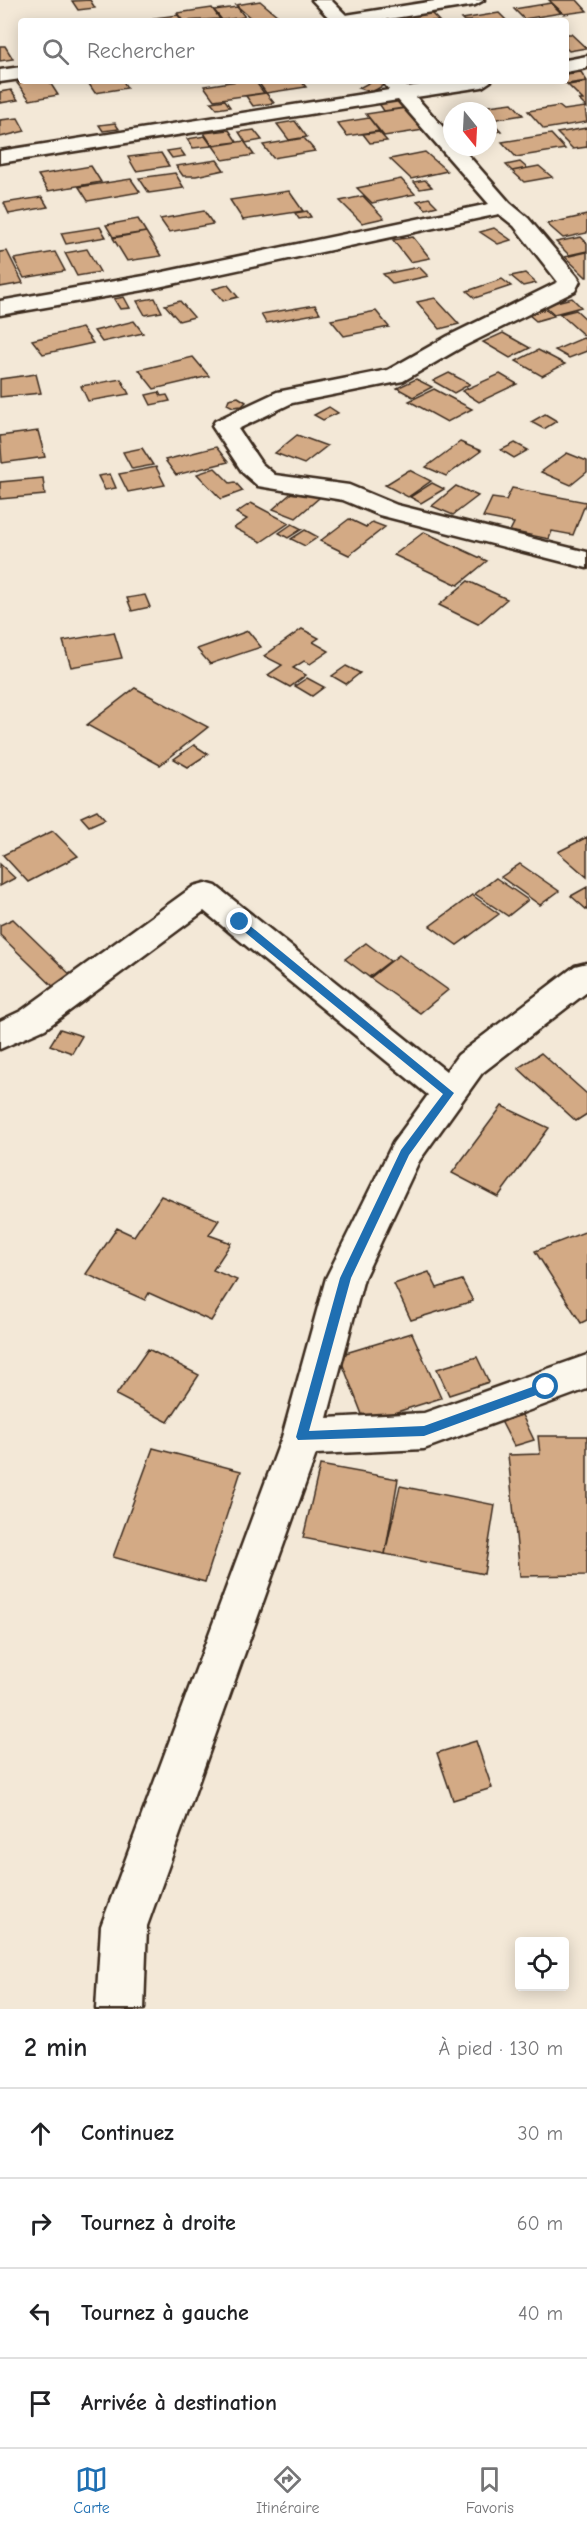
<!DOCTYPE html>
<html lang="fr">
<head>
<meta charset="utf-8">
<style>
  body { margin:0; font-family:"Comic Neue",sans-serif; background:#f2f2f2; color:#202124 }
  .controls { position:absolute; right:18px; bottom:18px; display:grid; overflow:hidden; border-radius:6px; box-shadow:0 3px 15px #0003 }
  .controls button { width:54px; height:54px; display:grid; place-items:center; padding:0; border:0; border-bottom:2px solid #e0e0e0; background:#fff; color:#202124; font:30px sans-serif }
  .compass { position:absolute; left:443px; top:102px; width:54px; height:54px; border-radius:50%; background:#fff; box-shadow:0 3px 15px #0003; rotate:162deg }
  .stop { position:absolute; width:18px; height:18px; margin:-14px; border:4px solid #1f6fb2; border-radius:50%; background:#fff }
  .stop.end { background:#1f6fb2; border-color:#fff; box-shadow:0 2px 6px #0008 }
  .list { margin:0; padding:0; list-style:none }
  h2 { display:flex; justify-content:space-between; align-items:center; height:78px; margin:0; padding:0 24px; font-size:26px }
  h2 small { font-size:20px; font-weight:400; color:#757577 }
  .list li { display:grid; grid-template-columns:39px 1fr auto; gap:18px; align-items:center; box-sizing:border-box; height:90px; padding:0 24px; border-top:2px solid #e0e0e0 }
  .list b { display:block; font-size:22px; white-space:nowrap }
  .list em { font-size:20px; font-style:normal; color:#757577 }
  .icon { flex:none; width:33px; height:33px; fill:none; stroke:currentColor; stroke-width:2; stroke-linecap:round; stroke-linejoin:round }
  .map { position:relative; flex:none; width:587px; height:2009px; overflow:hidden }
  .search { position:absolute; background:#fff; box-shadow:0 3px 15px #0003; left:18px; right:18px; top:18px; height:66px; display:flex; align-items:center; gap:15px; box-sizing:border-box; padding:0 21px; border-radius:6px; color:#757577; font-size:22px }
  .sheet { height:438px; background:#fff }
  nav { display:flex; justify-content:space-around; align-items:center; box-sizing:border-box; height:84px; border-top:2px solid #e0e0e0; background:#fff; font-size:16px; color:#757577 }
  nav a { display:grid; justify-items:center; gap:3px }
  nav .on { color:#1f6fb2 }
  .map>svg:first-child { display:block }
  .building { fill:#d3aa85; stroke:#3b2a1e; stroke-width:1.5 }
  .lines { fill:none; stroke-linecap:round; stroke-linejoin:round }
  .minor-casing { stroke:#3b2a1e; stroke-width:5 }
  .minor { fill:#fbf7ec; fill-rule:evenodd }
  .route { fill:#1f6fb2 }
</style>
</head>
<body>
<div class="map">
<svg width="587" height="2009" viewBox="0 0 587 2009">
  <rect width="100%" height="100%" fill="#f3e8d7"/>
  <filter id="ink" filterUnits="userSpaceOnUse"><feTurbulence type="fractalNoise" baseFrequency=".0167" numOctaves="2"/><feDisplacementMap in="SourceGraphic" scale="12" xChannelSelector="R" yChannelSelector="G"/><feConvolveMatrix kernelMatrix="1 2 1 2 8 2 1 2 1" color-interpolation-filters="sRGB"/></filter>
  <g filter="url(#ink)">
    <path class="building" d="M90,0L95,8L78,10L72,1Z
      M549,0H577L587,11L564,14Z
      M260,1L284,21H254L236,5Z
      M551,3L561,13L524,19L514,9Z
      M237,7L245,17L222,20L214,10Z
      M212,8L220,19L183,21L177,13Z
      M429,11L439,21H361Z
      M499,13L507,21H464L462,19Z
      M178,15L182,21H156L154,18Z
      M566,34H571L586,48L569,51L566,48Z
      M0,46H5L13,59L0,61Z
      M581,72L587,81L567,84L563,81H566V74Z
      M29,81H49L58,95L30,100L17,83Z
      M87,81H123L127,88L95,93Z
      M237,81H255L264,93L214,100L204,86Z
      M301,81L306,87L266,93L258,82Z
      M372,81L386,84L372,92L359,88Z
      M587,82V108L579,100H583L568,85Z
      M11,90L18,100L0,103V92Z
      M266,93L274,103L253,106L246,96Z
      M402,99L410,107L384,111L378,102Z
      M225,100L230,107L217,109L211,102Z
      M512,103L523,115L491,120L488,111H474L472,108Z
      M559,106L564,110L585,107L587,122L544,129L528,111Z
      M406,108L424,130L384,136L366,114Z
      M488,117L501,131L488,133Z
      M18,118L25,131L0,137V120Z
      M369,118L379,131L347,136L337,123Z
      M295,121L307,137L289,140L277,124Z
      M115,123L119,129L103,131L99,125Z
      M587,128V147L573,149L557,133Z
      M229,130L237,142L212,145L204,133Z
      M254,130L262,140L246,143L239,132Z
      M379,132L387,141L370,143L363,134Z
      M551,134L565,149L516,157L502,142Z
      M205,136L212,146L193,148L187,139Z
      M304,138L315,151L273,158L263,145Z
      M244,141L254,155L223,160L213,146Z
      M180,149L185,156L172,158L167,151Z
      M425,152L447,171L411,179L390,159Z
      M161,153L169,166L136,171L128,157Z
      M217,160L224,170L196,176H183L176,166Z
      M520,162L527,168L512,171L506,165Z
      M91,166L101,182L48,191L38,175Z
      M539,166L552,177L524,182L512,171Z
      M175,173L184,188L149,193L139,178Z
      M131,179L140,192L88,201L79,187Z
      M401,179L415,194L372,203L357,188Z
      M425,180L432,187L420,189L414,182Z
      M289,191L303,211L243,220L230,200Z
      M363,196L384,218L362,223L340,201Z
      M42,197L48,207L9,214L4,203Z
      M429,198L437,206L426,209L417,201Z
      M204,211L213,224L169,232L160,219Z
      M307,211L311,217L299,219L295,213Z
      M587,215V233L563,238L547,224Z
      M138,219L146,232L113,237L106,225Z
      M100,227L106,237L66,244L61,233Z
      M494,228L511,240L498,244L480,232Z
      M146,232L161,256L127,261L113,238Z
      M413,237L430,258L410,262L393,240Z
      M581,237L587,243V251L569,255L556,242Z
      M87,249L100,272L77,276L65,253Z
      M7,251L23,283L0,287V252Z
      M55,252L65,271L24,278L14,259Z
      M587,252V277H586L565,257Z
      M419,267L428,276L393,284L383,274Z
      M525,273L536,283L523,286L511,276Z
      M502,279L511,286L475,298L467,291Z
      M228,285L238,297L223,301L213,289Z
      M124,297L130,308L120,309L114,299Z
      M155,298L162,312L145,315L137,301Z
      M435,298L459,324L440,329L417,302Z
      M572,298L581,307L554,314L544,305Z
      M180,301L194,317L179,321L165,305Z
      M315,305L320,313L266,323L261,314Z
      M546,309L554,316L536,321L528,314Z
      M576,310L587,320V338L560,314Z
      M376,311L389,327L344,336L331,320Z
      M134,321L143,333L102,342L94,331Z
      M82,328L93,343L43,354L32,340Z
      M503,333L530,348L510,358L483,342Z
      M583,338L587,340V351L569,358L555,350Z
      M538,350L565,364L542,376L516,361Z
      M193,357L209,376L154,389L139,370Z
      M449,373L470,384L454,393L433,381Z
      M36,374L41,393L0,397V379Z
      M500,374L517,384L479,402L462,391Z
      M121,379L129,394L88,401L81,386Z
      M416,379L432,387L413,397L397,388Z
      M434,389L472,409L447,422L409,401Z
      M159,392L161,396L167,395L170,401L151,405L146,395Z
      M238,397L246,402L242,406L233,407L227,404L229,399Z
      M329,407L338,413L323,420L314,415Z
      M545,414L557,421L544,429L531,422Z
      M38,431L45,457L2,463L0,436Z
      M297,435L327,446L304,464L275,453Z
      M460,442L481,451L446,476L426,467Z
      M515,443L528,450L514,458L501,450Z
      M216,447L228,462L176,475L165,460Z
      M142,448L153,465L132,469L123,452Z
      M567,453L587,461V472L571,485L541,472Z
      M156,467L165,485L128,492L119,474Z
      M215,468L230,483L235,482L243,491L221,499L197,474Z
      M409,470L431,481L408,497L385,485Z
      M110,474L116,488L105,490L98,476Z
      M43,478L45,495L0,499V482Z
      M432,483L444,489L421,503L410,497Z
      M456,486L478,496L453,515L432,506Z
      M512,488L586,502L573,535L552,531L549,539L510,531L514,523L483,517L492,498L506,500Z
      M296,489L319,498L296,518L273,509Z
      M251,503L289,523L261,542L234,528L247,519L236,513Z
      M349,519L366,527L372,522L385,527L349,555L320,541Z
      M292,524L302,529L288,538L279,533Z
      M305,530L318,537L305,546L291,539Z
      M424,532L487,561L458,585L394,555Z
      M468,581L507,599L478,624L439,605Z
      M145,595L150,607L132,611L127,598Z
      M302,629L319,638L313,642L329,651L310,664L304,661L293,668L306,675L290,687L268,675L282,665L264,656Z
      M248,631L261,647L210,664L197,649Z
      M114,632L122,658L71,667L63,641Z
      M346,666L360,673L346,684L332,676Z
      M307,678L324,687L312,696L295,686Z
      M135,688L208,727L160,765L87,725Z
      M194,745L208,754L188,767L174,759Z
      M97,810L105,819L89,826L81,817Z
      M53,831L78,856L28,882L3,855Z
      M587,837V877L558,852Z
      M0,864L15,878L0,886Z
      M520,864L559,891L540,905L501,877Z
      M496,878L528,900L508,916L475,894Z
      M587,887V910L571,896Z
      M472,895L499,914L457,945L430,926Z
      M13,919L78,982L60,993L0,935V925Z
      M366,943L390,961L369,977L345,959Z
      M399,955L448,990L420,1013L370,978Z
      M60,1029L82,1036L72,1053L50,1045Z
      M541,1053L587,1094V1114L576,1121L518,1068Z
      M502,1106L549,1128L498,1197L452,1173Z
      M161,1196L219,1220L209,1235L231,1243L213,1270L237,1280L211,1321L149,1293L145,1300L86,1274L117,1228L134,1236Z
      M587,1231V1320L581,1323L535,1251Z
      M429,1272L437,1288L462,1280L473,1301L411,1320L394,1284Z
      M412,1333L441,1398L365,1422L339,1355Z
      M148,1349L199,1375L168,1422L116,1395Z
      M477,1357L489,1382L449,1395L437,1369Z
      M522,1415L534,1440L514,1446L501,1421Z
      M538,1436H587V1575L520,1576L508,1455L540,1454Z
      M153,1448L241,1471L205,1582L113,1557Z
      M320,1465L398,1479L385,1554L303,1538Z
      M400,1486L495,1505L484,1574L385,1554Z
      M476,1741L492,1788L453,1800L437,1753Z"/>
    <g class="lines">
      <g class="minor-casing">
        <path id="minor" d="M312,0H331L346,15L441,0H484L475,5L376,21H332Z
          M587,56V68L566,72V60Z
          M21,67V79L0,82V70Z
          M382,81H401L407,87L446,81H491L482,87L416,97L452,137V147H461L510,203L528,218L577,276L580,281L575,291L464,346L403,381L292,403L238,429L261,463L275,475L349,485L397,505L587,552V568L379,515L343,500L258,486L243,473L212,426L215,421L277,392L388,370L448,336L558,282L514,226L499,214L144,290L0,315V301L144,276L489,204L398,100L0,163V151L389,90Z
          M205,883L216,886L446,1071L458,1055L575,966L587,963V992L482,1073L419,1161L364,1278L327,1418L424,1413L587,1355V1389L424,1449L316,1454L147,1926L144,2009H96L101,1926L282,1437L326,1278L393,1143L428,1095L204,911L45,1029L0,1049V1021L21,1011L194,886Z"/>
      </g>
      <use href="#minor" class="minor"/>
    </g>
  </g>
  <path class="route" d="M236,920H243L454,1093L409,1155L351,1278L309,1431L424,1426L546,1382L552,1387L550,1390L424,1436L298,1440L296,1437L340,1278L401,1150L443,1094L236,925Z"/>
</svg>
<div class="controls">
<button><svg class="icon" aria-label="locate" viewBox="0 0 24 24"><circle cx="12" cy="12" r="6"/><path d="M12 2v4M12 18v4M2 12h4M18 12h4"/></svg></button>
</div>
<svg class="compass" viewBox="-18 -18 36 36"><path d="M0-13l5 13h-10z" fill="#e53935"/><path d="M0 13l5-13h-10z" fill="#757577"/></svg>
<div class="stop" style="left:546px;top:1387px"></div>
<div class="stop end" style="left:240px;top:922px"></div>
<div class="search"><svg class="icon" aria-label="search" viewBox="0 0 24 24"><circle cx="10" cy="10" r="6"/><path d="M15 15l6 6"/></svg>Rechercher</div>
</div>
<section class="sheet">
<h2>2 min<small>À pied · 130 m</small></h2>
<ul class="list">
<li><svg class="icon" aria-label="ahead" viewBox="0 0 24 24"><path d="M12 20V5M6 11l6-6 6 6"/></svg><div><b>Continuez</b></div><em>30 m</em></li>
<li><svg class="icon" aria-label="right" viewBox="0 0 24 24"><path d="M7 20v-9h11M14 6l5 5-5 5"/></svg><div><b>Tournez à droite</b></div><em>60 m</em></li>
<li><svg class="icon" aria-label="left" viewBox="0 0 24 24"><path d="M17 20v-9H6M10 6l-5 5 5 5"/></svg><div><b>Tournez à gauche</b></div><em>40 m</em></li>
<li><svg class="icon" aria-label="arrive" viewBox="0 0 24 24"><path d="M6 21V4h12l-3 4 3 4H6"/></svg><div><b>Arrivée à destination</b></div></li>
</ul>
</section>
<nav>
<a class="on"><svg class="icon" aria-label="map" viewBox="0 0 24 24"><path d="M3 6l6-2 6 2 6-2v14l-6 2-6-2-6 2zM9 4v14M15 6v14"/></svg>Carte</a>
<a><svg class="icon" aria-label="directions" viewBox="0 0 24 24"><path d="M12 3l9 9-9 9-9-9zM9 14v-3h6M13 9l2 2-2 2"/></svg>Itinéraire</a>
<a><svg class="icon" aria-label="saved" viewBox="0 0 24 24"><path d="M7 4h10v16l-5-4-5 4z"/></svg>Favoris</a>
</nav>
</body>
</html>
